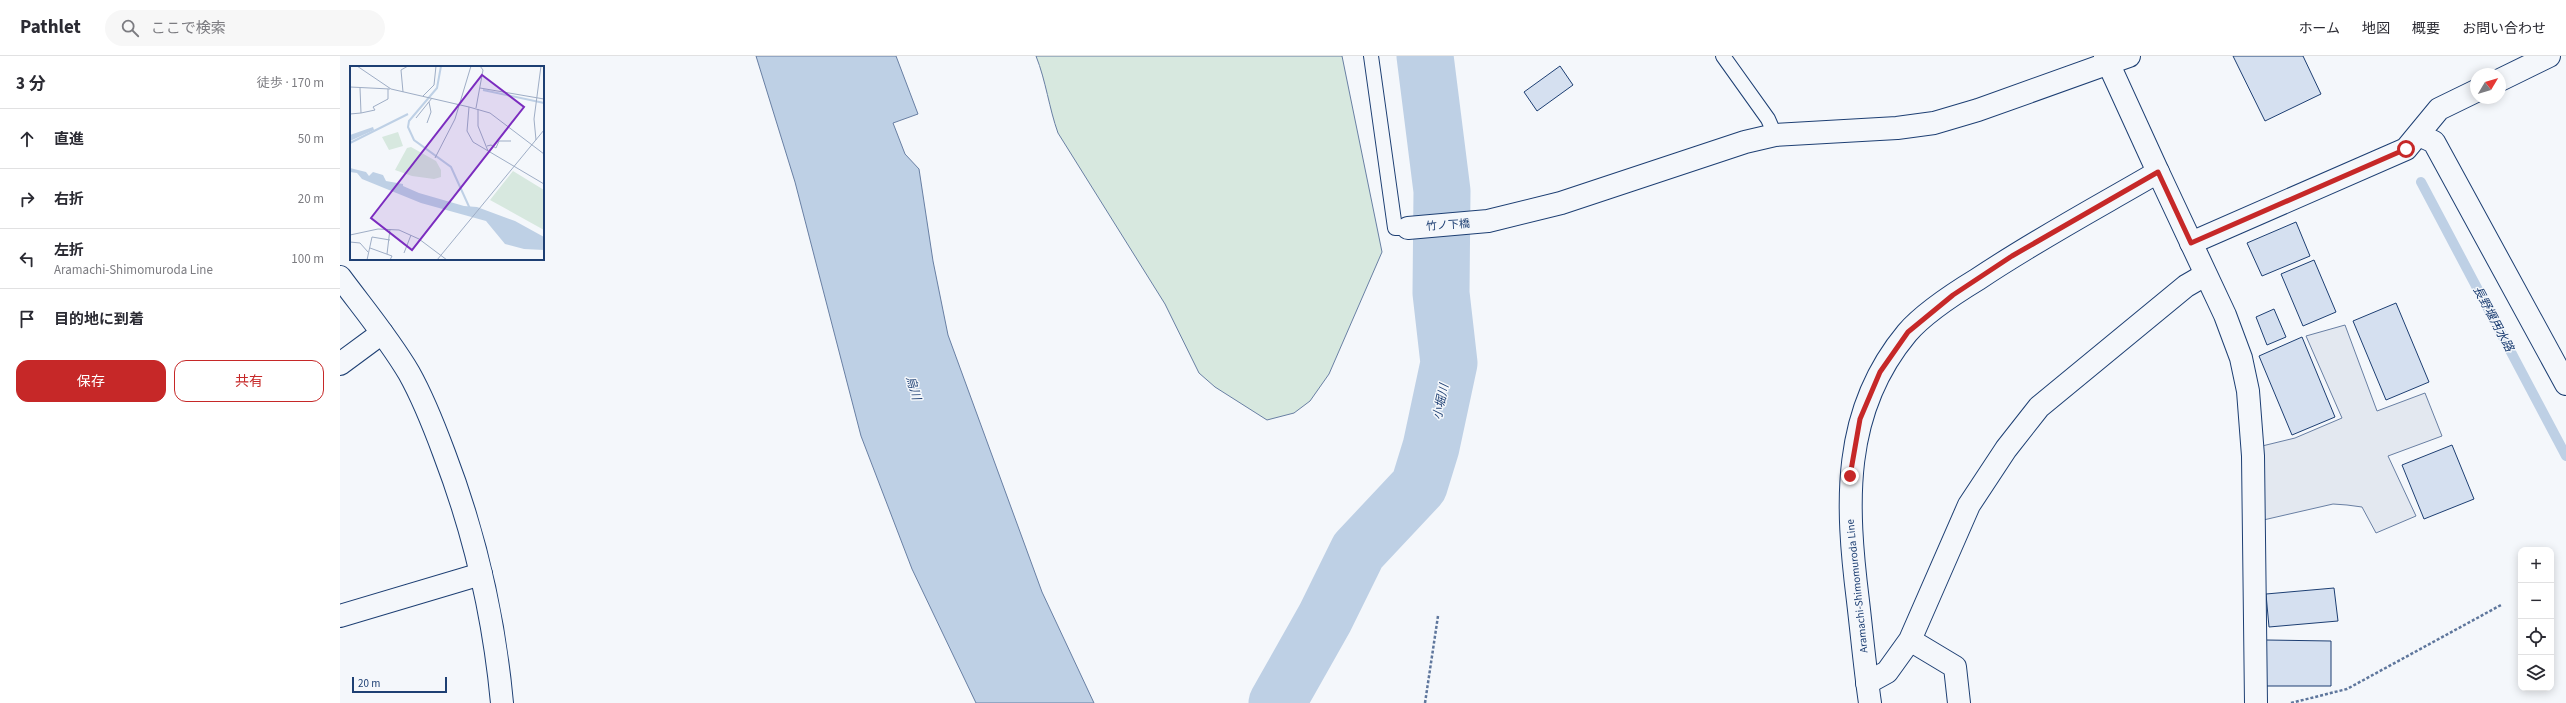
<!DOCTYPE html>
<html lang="ja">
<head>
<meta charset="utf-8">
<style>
  body { margin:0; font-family:"Source Sans 3","Noto Sans JP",sans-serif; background:#f7f7f7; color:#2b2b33 }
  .controls { position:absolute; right:12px; bottom:12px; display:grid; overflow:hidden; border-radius:8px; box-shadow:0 2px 10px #0003 }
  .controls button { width:36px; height:36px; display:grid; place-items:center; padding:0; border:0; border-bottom:1px solid #e1e1e2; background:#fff; color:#2b2b33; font:20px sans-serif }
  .compass { position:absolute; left:2130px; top:12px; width:36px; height:36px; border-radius:50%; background:#fff; box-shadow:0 2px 10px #0003; rotate:52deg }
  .scale { position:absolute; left:12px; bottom:10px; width:95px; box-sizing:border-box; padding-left:4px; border:2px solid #1d3f73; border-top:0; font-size:11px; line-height:14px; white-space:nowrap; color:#1d3f73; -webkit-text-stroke:3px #f4f7fb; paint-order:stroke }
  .stop { position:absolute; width:12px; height:12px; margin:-9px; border:3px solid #c62828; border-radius:50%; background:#fff }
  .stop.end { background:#c62828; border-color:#fff; box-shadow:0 1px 4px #0008 }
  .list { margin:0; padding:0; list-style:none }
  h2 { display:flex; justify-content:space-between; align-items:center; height:52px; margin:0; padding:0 16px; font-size:17px }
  h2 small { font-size:13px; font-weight:400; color:#7c7c81 }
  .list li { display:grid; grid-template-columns:26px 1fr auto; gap:12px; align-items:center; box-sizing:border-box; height:60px; padding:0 16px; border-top:1px solid #e1e1e2 }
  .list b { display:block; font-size:15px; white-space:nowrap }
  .list p { margin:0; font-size:13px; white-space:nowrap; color:#7c7c81 }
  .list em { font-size:13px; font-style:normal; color:#7c7c81 }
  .actions { display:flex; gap:8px; padding:12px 16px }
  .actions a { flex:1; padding:9px 0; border:1px solid #c62828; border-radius:12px; text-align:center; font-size:14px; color:#c62828 }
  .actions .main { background:#c62828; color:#fff }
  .icon { flex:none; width:22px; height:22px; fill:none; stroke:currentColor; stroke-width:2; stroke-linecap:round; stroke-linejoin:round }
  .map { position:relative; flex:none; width:2226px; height:647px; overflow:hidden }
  header { display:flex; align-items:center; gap:24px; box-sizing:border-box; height:56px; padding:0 20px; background:#fff; border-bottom:1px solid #e1e1e2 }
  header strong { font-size:19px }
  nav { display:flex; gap:22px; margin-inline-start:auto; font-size:14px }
  .search { width:280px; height:36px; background:#f7f7f7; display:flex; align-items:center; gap:10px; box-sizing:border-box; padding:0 14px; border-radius:22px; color:#7c7c81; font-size:15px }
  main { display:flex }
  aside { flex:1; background:#fff }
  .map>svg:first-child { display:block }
  .green { fill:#d7e8df; stroke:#687fa3 }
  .parking { fill:#e3e8f0; stroke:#687fa3 }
  .water { fill:#bed0e5; stroke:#687fa3 }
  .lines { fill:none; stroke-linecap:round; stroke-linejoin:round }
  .stream { stroke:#bed0e5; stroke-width:10 }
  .river { stroke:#bed0e5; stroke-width:57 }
  .building { fill:#d5e0f0; stroke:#1d3f73 }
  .lane-casing { stroke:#1d3f73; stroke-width:16 }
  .street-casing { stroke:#1d3f73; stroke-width:24 }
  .secondary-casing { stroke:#1d3f73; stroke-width:24 }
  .primary-casing { stroke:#1d3f73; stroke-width:24 }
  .path { stroke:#5e769c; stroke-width:2.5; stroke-dasharray:3 2; stroke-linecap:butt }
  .lane { stroke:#f4f7fb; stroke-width:14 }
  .street { stroke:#f4f7fb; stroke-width:22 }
  .secondary { stroke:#f4f7fb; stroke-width:22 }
  .primary { stroke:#f4f7fb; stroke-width:22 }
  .route { stroke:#c62828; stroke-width:5 }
  .labels { text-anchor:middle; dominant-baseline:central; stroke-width:3; stroke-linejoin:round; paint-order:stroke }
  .street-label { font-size:11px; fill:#1d3f73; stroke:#f4f7fb }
  .water-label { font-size:12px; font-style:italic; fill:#1d3f73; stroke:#f4f7fb }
  .inset-river { fill:none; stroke:#bed0e5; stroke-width:2 }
  .inset-road { fill:none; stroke:#9eadc5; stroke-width:1 }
  .view { fill:#7b2cbf; fill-opacity:0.15; stroke:#7b2cbf; stroke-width:2 }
  .inset-edge { fill:none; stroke:#1d3f73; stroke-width:2 }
</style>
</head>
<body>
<header>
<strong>Pathlet</strong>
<div class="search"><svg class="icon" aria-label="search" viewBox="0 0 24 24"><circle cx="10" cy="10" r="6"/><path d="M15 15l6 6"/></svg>ここで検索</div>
<nav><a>ホーム</a><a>地図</a><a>概要</a><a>お問い合わせ</a></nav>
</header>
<main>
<aside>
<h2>3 分<small>徒歩 · 170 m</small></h2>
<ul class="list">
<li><svg class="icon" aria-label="ahead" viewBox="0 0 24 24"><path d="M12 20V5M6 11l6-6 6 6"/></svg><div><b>直進</b></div><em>50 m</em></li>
<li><svg class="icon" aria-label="right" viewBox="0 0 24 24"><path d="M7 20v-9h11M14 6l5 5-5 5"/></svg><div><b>右折</b></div><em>20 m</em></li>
<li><svg class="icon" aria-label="left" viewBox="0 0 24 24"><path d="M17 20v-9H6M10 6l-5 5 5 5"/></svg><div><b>左折</b><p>Aramachi-Shimomuroda Line</p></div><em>100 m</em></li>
<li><svg class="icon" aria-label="arrive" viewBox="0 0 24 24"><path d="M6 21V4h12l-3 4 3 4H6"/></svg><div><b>目的地に到着</b></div></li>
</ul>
<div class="actions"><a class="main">保存</a><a>共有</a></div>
</aside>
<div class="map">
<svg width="2226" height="647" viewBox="0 0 2226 647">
  <rect width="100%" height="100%" fill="#f4f7fb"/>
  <path class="green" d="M696,0H1002L1042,196L989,318L970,345L954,357L927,364L875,331L859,317L825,248L718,77C709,52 706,25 696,0Z"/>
  <path class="parking" d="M2005,269L2037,355L2085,337L2102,380L2048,400L2076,460L2036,477L2022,451L2007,449L1993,448L1919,465L1918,391L1955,382L2002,362L1966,280Z"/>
  <path class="water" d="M416,0H556L578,58L553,67L565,98L579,113L593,205L608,279L702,536L754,647H636L572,513L521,380L455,126Z"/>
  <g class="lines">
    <path class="stream" d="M2081,126L2226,400"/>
    <path class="river" d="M937,647L985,562L1018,495L1079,430L1091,391L1109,307L1101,237L1102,135L1085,0"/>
  </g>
  <path class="building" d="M1893,0H1963L1981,38L1925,65Z
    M1220,10L1233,29L1197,55L1184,36Z
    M1956,166L1970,200L1922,220L1907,187Z
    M1974,204L1996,256L1963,270L1941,218Z
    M2056,247L2089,326L2046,344L2013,265Z
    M1934,253L1946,281L1927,289L1916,261Z
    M1962,281L1995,361L1952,379L1919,300Z
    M2112,389L2134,443L2084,463L2062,409Z
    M1994,532L1998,565L1929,571L1926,538Z
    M1926,584L1991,585V630H1925Z"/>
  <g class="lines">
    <g class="lane-casing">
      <path id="lane" d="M1031,0L1055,172H1068
        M1383,0L1428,63L1435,79"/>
    </g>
    <g class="street-casing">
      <path id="street" d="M2160,24L2209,0
        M2079,79L2094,86L2226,328
        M1068,172L1148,165L1221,147L1405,86L1435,79L1557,72L1594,67L1638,54L1789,0
        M1851,187L2066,93L2099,53L2136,35
        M0,308L42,277
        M0,560L141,518
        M1570,584L1615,611L1619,647
        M1527,627L1547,616L1570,584L1629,449L1666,393L1699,351L1846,230L1865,219"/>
    </g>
    <g class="secondary-casing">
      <path id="secondary" d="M1818,116L1885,259L1901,302L1908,335L1913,400L1916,647
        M0,221C23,252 49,283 69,317C83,342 94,370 104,397C135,478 154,561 162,647"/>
    </g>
    <g class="primary-casing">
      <path id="primary" d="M1530,647C1525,613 1522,579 1518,545C1506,449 1501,356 1567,277C1584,257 1615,237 1638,223C1696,184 1758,151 1818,116L1765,0"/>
    </g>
    <path class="path" d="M1085,647L1098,560
      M1951,647L2007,633L2161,549"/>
    <use href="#lane" class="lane"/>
    <use href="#street" class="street"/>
    <use href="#secondary" class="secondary"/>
    <use href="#primary" class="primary"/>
  </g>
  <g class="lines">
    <path class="route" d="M1510,420L1520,363L1540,316L1568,276L1613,239L1672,200L1818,116L1851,187L2066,93"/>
  </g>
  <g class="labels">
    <g class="street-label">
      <text transform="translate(1108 169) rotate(-4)">竹ノ下橋</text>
      <text transform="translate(1517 530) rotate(-96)">Aramachi-Shimomuroda Line</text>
    </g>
    <g class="water-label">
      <text transform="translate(2153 263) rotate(62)">長野堰用水路</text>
      <text transform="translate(573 332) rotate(74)">烏川</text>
      <text transform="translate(1101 346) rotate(-78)">小堀川</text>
    </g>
  </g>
  <g transform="translate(10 10)">
    <rect width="194" height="194" fill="#f4f7fb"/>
    <path d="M48,66L53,80L39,84L32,71ZM61,81L86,95L91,104V111L84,113L62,110L45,104L57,82ZM163,105L194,124V164L140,134Z" fill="#d7e8df"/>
    <path d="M23,61L24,64L0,75V69ZM0,102L16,106L19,110L23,106L33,109L36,115L53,118V120L69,127L114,140L127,141L165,155L194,171V184L174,183L155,178L136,155L71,137L12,113L7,107L0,106Z" fill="#bed0e5"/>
    <path class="inset-river" d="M91,0L87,22L59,55L58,61L64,74L101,101L121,145M133,24L194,37M0,77L58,48"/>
    <path class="inset-road" d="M7,0L41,23L119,41L117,65L123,76L194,118M0,21L40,23M130,22L194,33M53,26L51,4L58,0M73,30L84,19L86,0M119,41L140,47L194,88M126,42L133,4L130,0M128,43V60L138,85M11,47L25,44L23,41L38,33V23M0,48L11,47L10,22M66,52L82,32M77,57L81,46L79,36M186,74L184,53L191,0M137,80L141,79L146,82L149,75H161M85,92L105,53L121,0M0,169L28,163L49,164L69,173L97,194M0,176L10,177L18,186M20,182L42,190L40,194M54,187L61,169M37,188L40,163M17,194L22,171L40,174M87,194L194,64"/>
    <path class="view" d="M132,9L174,41L62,184L21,152Z"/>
    <rect width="194" height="194" class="inset-edge"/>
  </g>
</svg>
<div class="controls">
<button>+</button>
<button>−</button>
<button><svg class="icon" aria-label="locate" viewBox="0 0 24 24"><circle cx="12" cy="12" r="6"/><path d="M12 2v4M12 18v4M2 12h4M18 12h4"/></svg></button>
<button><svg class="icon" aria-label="layers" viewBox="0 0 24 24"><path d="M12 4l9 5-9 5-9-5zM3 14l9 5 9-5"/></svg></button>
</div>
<svg class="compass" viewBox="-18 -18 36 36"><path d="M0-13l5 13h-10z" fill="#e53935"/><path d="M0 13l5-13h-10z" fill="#7c7c81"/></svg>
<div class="scale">20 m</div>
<div class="stop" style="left:2066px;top:93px"></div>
<div class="stop end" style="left:1510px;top:420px"></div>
</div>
</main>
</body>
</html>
